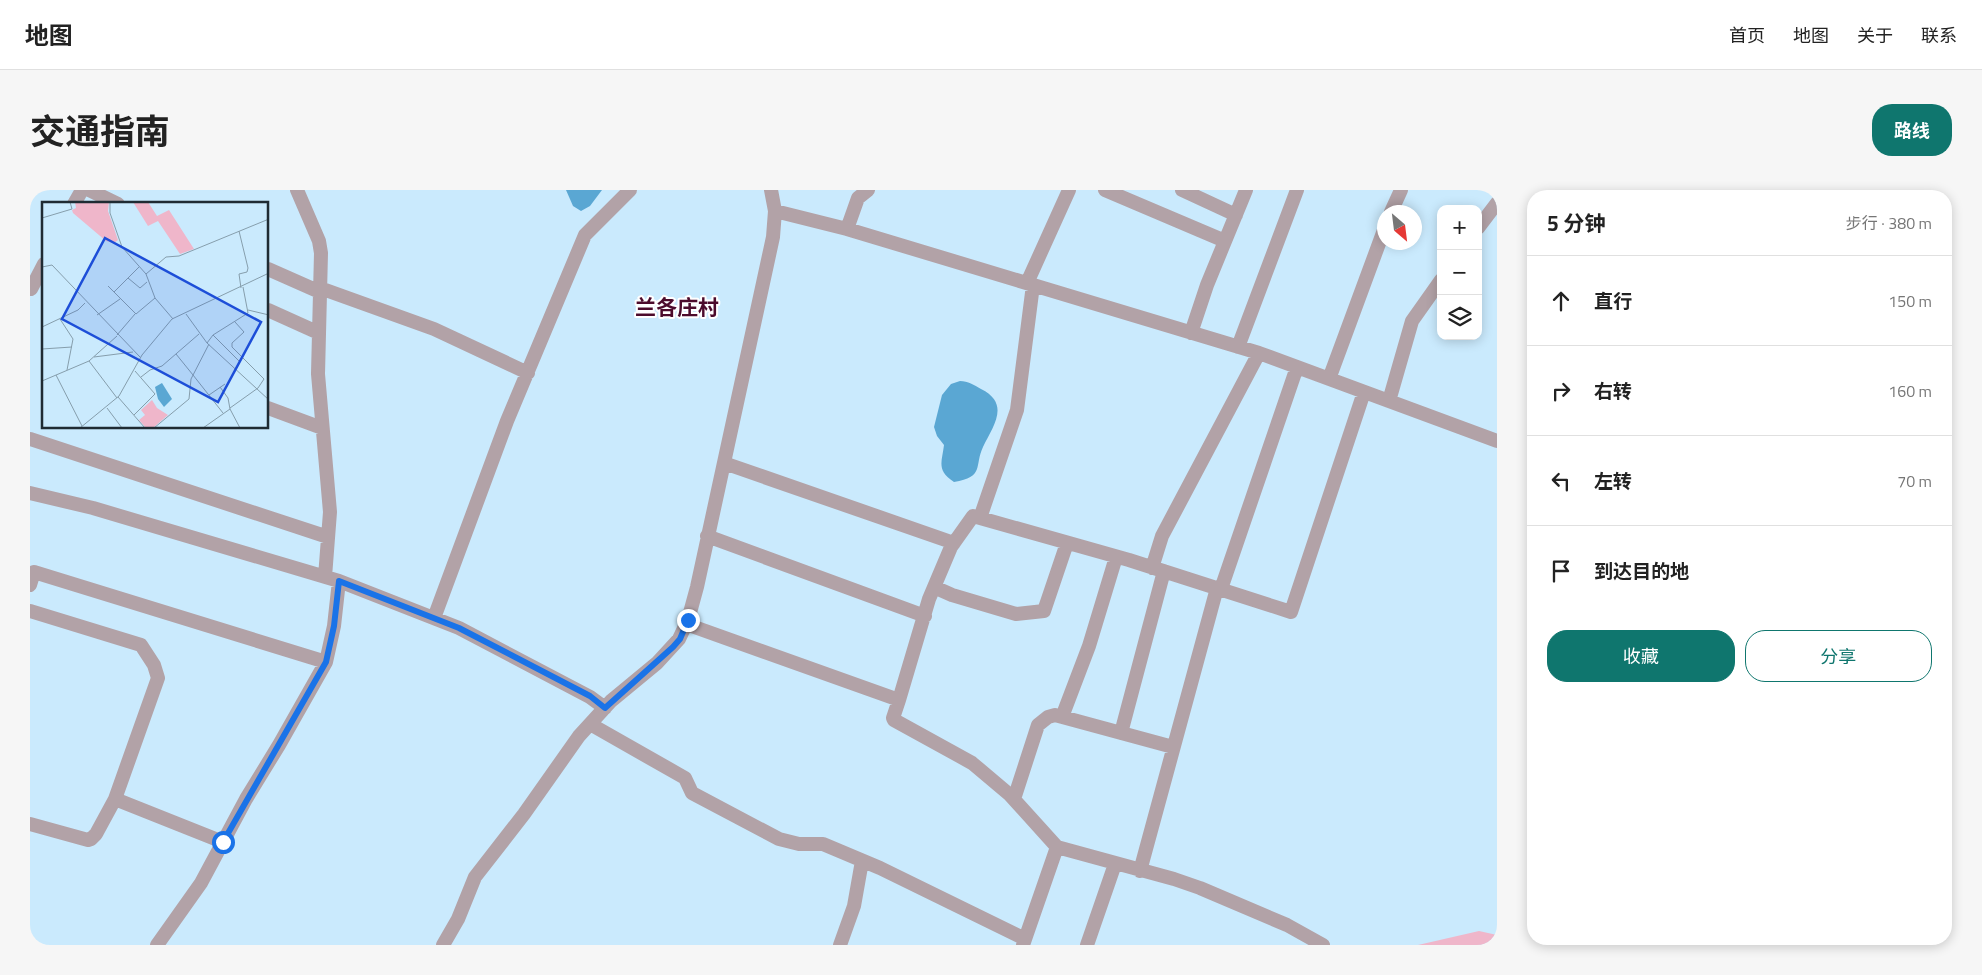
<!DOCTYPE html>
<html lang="zh">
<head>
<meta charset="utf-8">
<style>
  body { margin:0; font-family:"Titillium Web","Noto Sans SC",sans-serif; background:#f6f6f6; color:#222 }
  .controls { position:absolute; right:15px; top:15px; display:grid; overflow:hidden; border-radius:10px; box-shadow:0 2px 12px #0003 }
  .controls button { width:45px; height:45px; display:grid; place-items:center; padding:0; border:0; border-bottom:1px solid #e0e0e0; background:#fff; color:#222; font:25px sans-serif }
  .compass { position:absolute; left:1347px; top:15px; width:45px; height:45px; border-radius:50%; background:#fff; box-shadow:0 2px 12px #0003; rotate:152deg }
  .stop { position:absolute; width:15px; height:15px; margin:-11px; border:4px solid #1a73e8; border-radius:50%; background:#fff }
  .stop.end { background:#1a73e8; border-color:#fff; box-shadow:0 1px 5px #0008 }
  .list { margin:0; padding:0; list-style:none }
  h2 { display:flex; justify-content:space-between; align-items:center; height:65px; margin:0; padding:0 20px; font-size:21px }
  h2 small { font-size:16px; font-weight:400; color:#767676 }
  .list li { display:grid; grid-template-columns:32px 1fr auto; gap:15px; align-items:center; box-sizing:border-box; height:90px; padding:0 20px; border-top:1px solid #e0e0e0 }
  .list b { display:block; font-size:19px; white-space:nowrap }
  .list em { font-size:16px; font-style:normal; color:#767676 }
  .actions { display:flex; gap:10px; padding:15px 20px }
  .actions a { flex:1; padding:11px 0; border:1px solid #0f766e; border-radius:20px; text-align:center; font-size:18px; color:#0f766e }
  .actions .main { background:#0f766e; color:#fff }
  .icon { flex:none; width:28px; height:28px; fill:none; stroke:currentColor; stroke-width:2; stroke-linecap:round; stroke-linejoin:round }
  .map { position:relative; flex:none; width:1467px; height:755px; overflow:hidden; border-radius:20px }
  header { display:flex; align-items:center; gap:30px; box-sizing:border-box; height:70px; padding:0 25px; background:#fff; border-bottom:1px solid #e0e0e0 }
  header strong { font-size:24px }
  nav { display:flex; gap:28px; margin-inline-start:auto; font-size:18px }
  .intro { display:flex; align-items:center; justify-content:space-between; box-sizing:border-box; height:120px; padding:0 30px }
  h1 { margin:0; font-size:35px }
  .button { padding:12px 22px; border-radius:20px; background:#0f766e; color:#fff; font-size:18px; font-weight:700 }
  main { display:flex; gap:30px; padding:0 30px }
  aside { flex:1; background:#fff; border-radius:20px; box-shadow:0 2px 12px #0003 }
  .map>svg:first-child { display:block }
  .green { fill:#efb6ca }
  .water { fill:#5aa7d3 }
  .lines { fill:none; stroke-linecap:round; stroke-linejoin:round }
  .minor { stroke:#b2a2a7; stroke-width:14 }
  .route { stroke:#1a73e8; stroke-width:6 }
  .labels { text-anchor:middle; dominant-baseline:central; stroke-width:4; stroke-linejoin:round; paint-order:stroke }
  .quarter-label { font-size:21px; font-weight:bold; fill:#4c0b2c; stroke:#fff }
  .inset-road { fill:none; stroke:#869eac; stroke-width:1 }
  .view { fill:#1d4ed8; fill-opacity:0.15; stroke:#1d4ed8; stroke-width:2.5 }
  .inset-edge { fill:none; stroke:#1f2b33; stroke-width:2.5 }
</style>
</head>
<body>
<header>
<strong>地图</strong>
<nav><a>首页</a><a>地图</a><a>关于</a><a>联系</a></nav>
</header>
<div class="intro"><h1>交通指南</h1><a class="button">路线</a></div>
<main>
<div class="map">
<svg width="1467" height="755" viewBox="0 0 1467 755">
  <rect width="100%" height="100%" fill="#caeafd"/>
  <path class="green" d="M1449,741L1467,745V755H1388Z"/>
  <path class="water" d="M536,0H572L560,16L551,21L543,16Z
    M930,191C938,191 944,195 951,199C981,214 963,236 953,257C944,276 955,287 924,292C906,280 912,272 914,255L907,246L904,237L912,205L921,194Z"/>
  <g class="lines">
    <path class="minor" d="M59,0L88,14
      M267,0L289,51L291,63L288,184L300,322L295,387
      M1075,0L1195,51
      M1152,0L1206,25
      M44,14L52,0
      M745,21L817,39L1229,163L1467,251
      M1361,22L1371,0
      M1448,38L1467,13
      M817,39L828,8L838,0
      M238,79L290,102
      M997,93L1039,0
      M290,98L404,139L498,183
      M1,99L14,74
      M238,120L289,143
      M1161,143L1177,95L1216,0
      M1208,157L1267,0
      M1299,189L1354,40
      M1359,211L1382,131L1411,90
      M238,218L292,238
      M0,249L298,347
      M694,273L924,353
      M0,303L63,318L309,391L429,438L560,507L575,518
      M950,328L987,220L1003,95
      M677,346L895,426
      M1122,378L1132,346L1229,163
      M0,395L4,382L296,472
      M904,397L922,405L986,424L1014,421L1037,353
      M1191,399L1267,177
      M0,421L111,455L124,475L128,488L85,609L66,644L61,649L58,650L0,634
      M404,428L477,231L555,45L600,0
      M656,434L869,510L863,528L864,530L942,573L980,605L1027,657L1144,689L1170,698L1257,735L1293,755
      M869,510L899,409L921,357L943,326L1099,370L1261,422L1334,202
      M1032,527L1059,456L1086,367
      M560,534L655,588L662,603L749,649L769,654H793L850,678L995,749
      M1091,543L1134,381
      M85,609L193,652
      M984,609L1008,535L1018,527L1025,525L1143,557
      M1110,681L1187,398
      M127,755L171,693L216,609L249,555L296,472L304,436L309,391
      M413,755L428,729L445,687L494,624L549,546L581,511L627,473L649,449L658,430L667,397L743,47L745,21L741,0
      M810,755L824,716L832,671
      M993,755L1027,657
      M1057,755L1085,674"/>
  </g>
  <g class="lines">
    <path class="route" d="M193,652L296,472L304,436L309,391L429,438L560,506L575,518L643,457L650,449L658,430"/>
  </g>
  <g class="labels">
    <g class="quarter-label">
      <text x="647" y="117">兰各庄村</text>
    </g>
  </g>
  <g transform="translate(12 12)">
    <rect width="226" height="226" fill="#caeafd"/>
    <path d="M33,0H67L66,9L76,38L72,41L64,39L31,11L30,8L34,6ZM91,0H106L115,14L127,8L152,47L138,52L116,19L106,24ZM110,198L115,206L126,213L111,226H104L97,218L103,213L99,208Z" fill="#efb6ca"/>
    <path d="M120,181L130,197L122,205L116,197L113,185Z" fill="#5aa7d3"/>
    <path class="inset-road" d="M68,0V11L80,45L104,72L113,96L131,117M0,16L30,7L28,0M197,29L206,66L205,70L197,72L199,86M0,65L10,63L98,155M104,72L124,55L137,54L227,17M86,76L98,86L105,80M66,84L94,112L113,96M72,90L97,65M206,108L227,113M144,112L165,141L227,198M55,113L78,97M18,117L31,137L25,168M193,120L202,130L190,141V145L222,177L216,186M0,125L36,108L43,101M75,133L93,112M171,133L197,159L200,156M165,141L171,133L206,111L201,85M0,147L30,145M134,152L151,173M52,155L91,150M47,159L75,196M14,173L40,224M151,173L181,211M99,175L108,168L120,164L157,132M0,179L47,159L75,134M178,185L186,196L188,207L198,226M167,193L183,182M76,195L103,226M65,206L80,226M188,206L216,186M92,213L113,192L93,169M38,226L77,194L100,153L130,117L227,71M112,226L147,197L149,177L167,142M161,226L188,207"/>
    <path class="view" d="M63,36L219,120L176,200L20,117Z"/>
    <rect width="226" height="226" class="inset-edge"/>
  </g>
</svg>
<div class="controls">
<button>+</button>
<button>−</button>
<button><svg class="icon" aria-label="layers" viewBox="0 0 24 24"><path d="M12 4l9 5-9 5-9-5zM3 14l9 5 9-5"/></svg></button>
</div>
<svg class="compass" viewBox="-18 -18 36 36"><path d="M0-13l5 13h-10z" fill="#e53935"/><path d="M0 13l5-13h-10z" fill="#767676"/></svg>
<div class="stop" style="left:193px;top:652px"></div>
<div class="stop end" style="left:658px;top:430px"></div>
</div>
<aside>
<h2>5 分钟<small>步行 · 380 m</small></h2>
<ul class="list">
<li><svg class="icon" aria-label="ahead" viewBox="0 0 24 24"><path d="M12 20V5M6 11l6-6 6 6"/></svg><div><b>直行</b></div><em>150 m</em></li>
<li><svg class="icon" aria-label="right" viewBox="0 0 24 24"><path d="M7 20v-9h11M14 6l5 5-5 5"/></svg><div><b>右转</b></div><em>160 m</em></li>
<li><svg class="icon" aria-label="left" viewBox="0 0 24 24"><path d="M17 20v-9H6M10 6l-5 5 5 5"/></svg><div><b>左转</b></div><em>70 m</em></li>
<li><svg class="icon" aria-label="arrive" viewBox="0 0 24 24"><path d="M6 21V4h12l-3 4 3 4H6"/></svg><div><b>到达目的地</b></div></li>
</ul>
<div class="actions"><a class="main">收藏</a><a>分享</a></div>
</aside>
</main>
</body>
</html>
